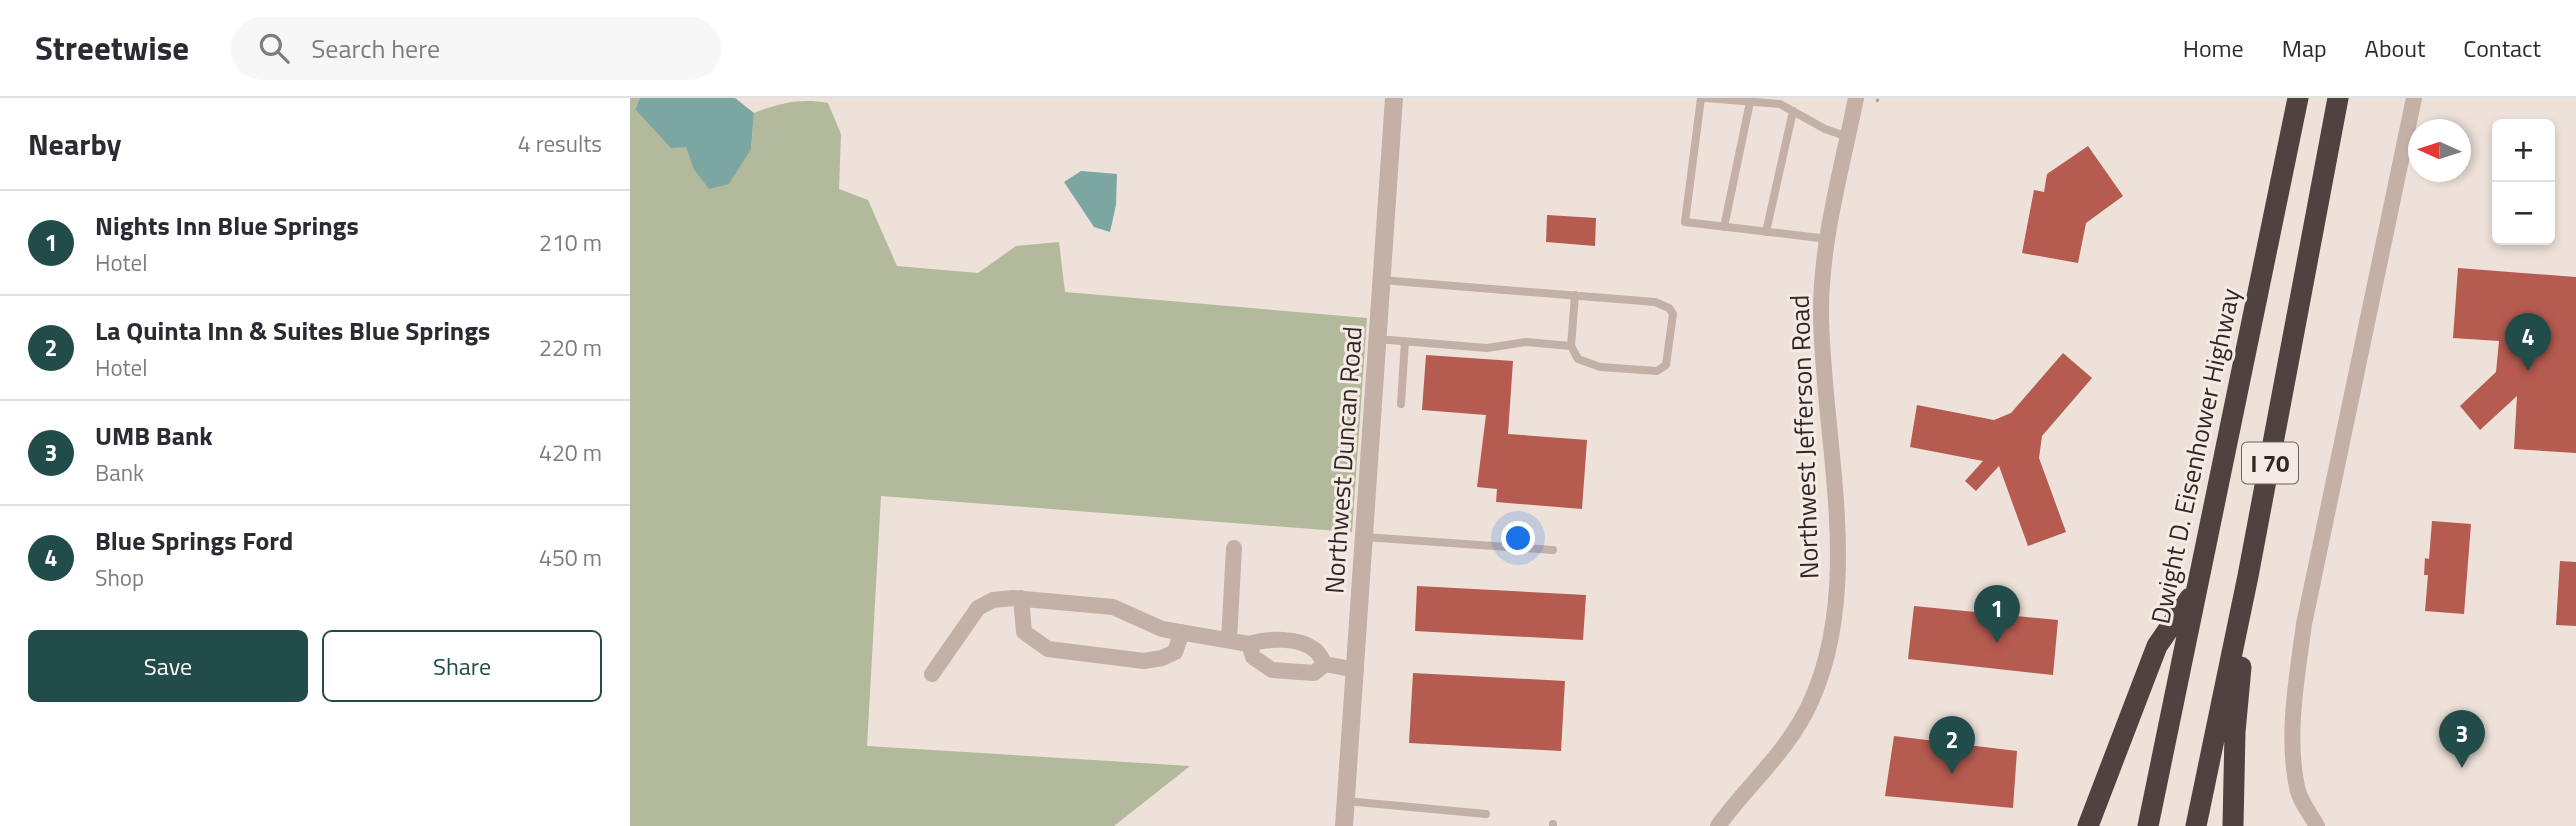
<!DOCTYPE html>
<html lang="en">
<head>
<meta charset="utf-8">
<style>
  body { margin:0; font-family:"Titillium Web",sans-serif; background:#f7f7f7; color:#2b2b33 }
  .controls { position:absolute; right:21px; top:21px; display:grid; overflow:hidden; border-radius:10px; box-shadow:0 4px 10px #0003 }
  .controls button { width:63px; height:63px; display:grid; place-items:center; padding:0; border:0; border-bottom:2px solid #e1e1e2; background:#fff; color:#2b2b33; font:35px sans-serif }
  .compass { position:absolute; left:1778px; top:21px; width:63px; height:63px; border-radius:50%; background:#fff; box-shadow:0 4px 10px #0003; rotate:273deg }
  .you { position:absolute; left:889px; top:441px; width:24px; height:24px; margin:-18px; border:5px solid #fff; border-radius:50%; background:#1a73e8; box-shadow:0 0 0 10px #1a73e833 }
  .badge { display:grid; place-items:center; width:46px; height:46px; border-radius:50%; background:#224c49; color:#fff; font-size:23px; font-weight:700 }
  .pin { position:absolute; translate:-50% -58px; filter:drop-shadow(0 2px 4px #0008) }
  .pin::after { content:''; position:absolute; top:37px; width:24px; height:21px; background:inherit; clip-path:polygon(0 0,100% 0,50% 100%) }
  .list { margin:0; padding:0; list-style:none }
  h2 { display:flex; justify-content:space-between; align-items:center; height:91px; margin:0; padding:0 28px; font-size:30px }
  h2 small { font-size:23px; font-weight:400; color:#7c7c81 }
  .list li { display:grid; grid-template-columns:46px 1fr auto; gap:21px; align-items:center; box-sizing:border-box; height:105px; padding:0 28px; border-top:2px solid #e1e1e2 }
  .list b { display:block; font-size:26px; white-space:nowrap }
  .list p { margin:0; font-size:23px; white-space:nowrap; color:#7c7c81 }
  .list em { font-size:23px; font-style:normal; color:#7c7c81 }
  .actions { display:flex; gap:14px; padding:21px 28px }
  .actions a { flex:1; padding:16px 0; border:2px solid #224c49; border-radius:10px; text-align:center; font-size:24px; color:#224c49 }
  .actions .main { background:#224c49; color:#fff }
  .icon { flex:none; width:38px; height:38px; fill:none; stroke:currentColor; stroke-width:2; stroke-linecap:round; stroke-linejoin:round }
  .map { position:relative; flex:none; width:1946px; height:728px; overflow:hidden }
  header { display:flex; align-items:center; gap:42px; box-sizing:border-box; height:98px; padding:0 35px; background:#fff; border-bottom:2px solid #e1e1e2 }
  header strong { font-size:33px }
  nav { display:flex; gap:38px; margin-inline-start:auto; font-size:24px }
  .search { width:490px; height:63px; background:#f7f7f7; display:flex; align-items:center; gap:18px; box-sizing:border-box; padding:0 24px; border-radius:38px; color:#7c7c81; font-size:26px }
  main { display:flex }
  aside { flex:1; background:#fff }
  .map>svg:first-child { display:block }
  .green { fill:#b3b99b }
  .water { fill:#7ca6a2 }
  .building { fill:#b55b4f }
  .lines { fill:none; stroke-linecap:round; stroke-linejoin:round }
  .path { stroke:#ae9a91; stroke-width:2.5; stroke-dasharray:3.5 3.5; stroke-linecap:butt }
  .service { stroke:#c3b0a7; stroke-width:8 }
  .minor { stroke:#c3b0a7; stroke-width:16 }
  .tertiary { stroke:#c3b0a7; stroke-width:18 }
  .motorway { stroke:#50423e; stroke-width:21 }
  .labels { text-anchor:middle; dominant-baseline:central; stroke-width:6; stroke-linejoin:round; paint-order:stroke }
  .shield { fill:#f5ebe4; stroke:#6c625f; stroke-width:2 }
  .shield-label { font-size:24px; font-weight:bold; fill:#312826 }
  .street-label { font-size:26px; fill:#312826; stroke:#f5ebe4 }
</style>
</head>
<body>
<header>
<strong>Streetwise</strong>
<div class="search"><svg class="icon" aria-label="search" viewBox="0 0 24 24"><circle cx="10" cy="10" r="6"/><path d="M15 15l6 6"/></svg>Search here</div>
<nav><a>Home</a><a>Map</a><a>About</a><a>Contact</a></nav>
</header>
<main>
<aside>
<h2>Nearby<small>4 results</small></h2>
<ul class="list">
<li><span class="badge">1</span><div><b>Nights Inn Blue Springs</b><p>Hotel</p></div><em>210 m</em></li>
<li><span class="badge">2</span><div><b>La Quinta Inn &amp; Suites Blue Springs</b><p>Hotel</p></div><em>220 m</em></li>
<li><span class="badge">3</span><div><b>UMB Bank</b><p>Bank</p></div><em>420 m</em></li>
<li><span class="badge">4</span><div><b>Blue Springs Ford</b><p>Shop</p></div><em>450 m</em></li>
</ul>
<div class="actions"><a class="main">Save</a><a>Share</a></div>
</aside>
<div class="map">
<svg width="1946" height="728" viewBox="0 0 1946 728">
  <rect width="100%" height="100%" fill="#ede1d9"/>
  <path class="green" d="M0,0H10L5,11L56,49L63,70L121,51L124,15C150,5 171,0 198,5L211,36L209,91L238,102L267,168L348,175L386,148L429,144L435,194L737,220L722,434L251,398L237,648L560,668L484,728H0Z"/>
  <path class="water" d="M10,0H105L124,15L121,51L99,86L79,91L63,70L56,49L41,50L5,11Z
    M451,73L487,76L486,107L480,134L464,129L434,84Z"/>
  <path class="building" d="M1458,48L1493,98L1456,125L1448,165L1392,155L1404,92L1414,94L1417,76Z
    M917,117L966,120L965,148L916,144Z
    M1828,170L1946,179V355L1884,351L1887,298L1850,332L1830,308L1866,274L1869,243L1823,240Z
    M1433,255L1462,280L1412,338L1409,360L1436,434L1398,448L1369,368L1346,393L1335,383L1353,363L1280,349L1287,307L1364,322L1381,315Z
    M796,257L883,263L878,336L957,342L952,411L866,404L867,391L847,389L856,317L792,312Z
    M1802,423L1841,426L1834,516L1795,513L1798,477H1794L1795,460L1799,461Z
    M1930,463L1946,464V528L1926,527Z
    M787,488L956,497L953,542L785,533Z
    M1284,508L1428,522L1423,577L1278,561Z
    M783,575L935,583L931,653L779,645Z
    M1264,638L1387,653L1383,710L1255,698Z"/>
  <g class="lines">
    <path class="path" d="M1247,4L1248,0"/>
    <path class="service" d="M1071,0L1055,124L1198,141
      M1076,0L1150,6L1195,31L1218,39
      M1094,129L1120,4
      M1136,134L1163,13
      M751,182L1025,204L1039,210L1043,216L1036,267L1027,273L970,269L948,261L941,248L945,197
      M747,241L857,250L896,244L941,248
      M771,306L775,243
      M734,439L923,452
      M716,703L856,716
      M923,728V726"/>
    <path class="minor" d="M391,500L394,534L418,551L514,563L532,560L545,554L552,534
      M599,542L604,450
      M695,566L684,575L642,572L623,559L619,546C638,540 669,539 685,552C689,555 693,563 695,566L726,572
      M302,576L348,510L363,502L383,500L483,509L532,531L619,546
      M1088,728C1119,685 1160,652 1182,601C1234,483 1192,338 1191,214C1191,142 1212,70 1226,0
      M1687,728C1681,717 1669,702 1667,689C1656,637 1667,579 1674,526L1784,0"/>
    <path class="tertiary" d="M714,728L764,0"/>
    <path class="motorway" d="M1458,728L1527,548L1560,500
      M1518,728L1668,0
      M1566,728L1618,478L1708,0
      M1603,728L1605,634L1611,569"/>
  </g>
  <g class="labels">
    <rect class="shield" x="1612" y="344.5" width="56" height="41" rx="5"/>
    <g class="shield-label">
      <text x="1640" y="365">I 70</text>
    </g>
    <g class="street-label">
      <text transform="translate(1174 339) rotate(-92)">Northwest Jefferson Road</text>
      <text transform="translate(1565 358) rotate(-78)">Dwight D. Eisenhower Highway</text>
      <text transform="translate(713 362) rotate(-86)">Northwest Duncan Road</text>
    </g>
  </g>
</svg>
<div class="controls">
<button>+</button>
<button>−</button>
</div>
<svg class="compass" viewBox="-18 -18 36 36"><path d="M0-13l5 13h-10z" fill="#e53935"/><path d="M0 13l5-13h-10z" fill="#7c7c81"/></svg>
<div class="you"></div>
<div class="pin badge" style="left:1367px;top:545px">1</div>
<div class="pin badge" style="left:1322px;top:676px">2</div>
<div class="pin badge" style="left:1832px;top:670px">3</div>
<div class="pin badge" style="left:1898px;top:273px">4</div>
</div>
</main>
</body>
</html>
